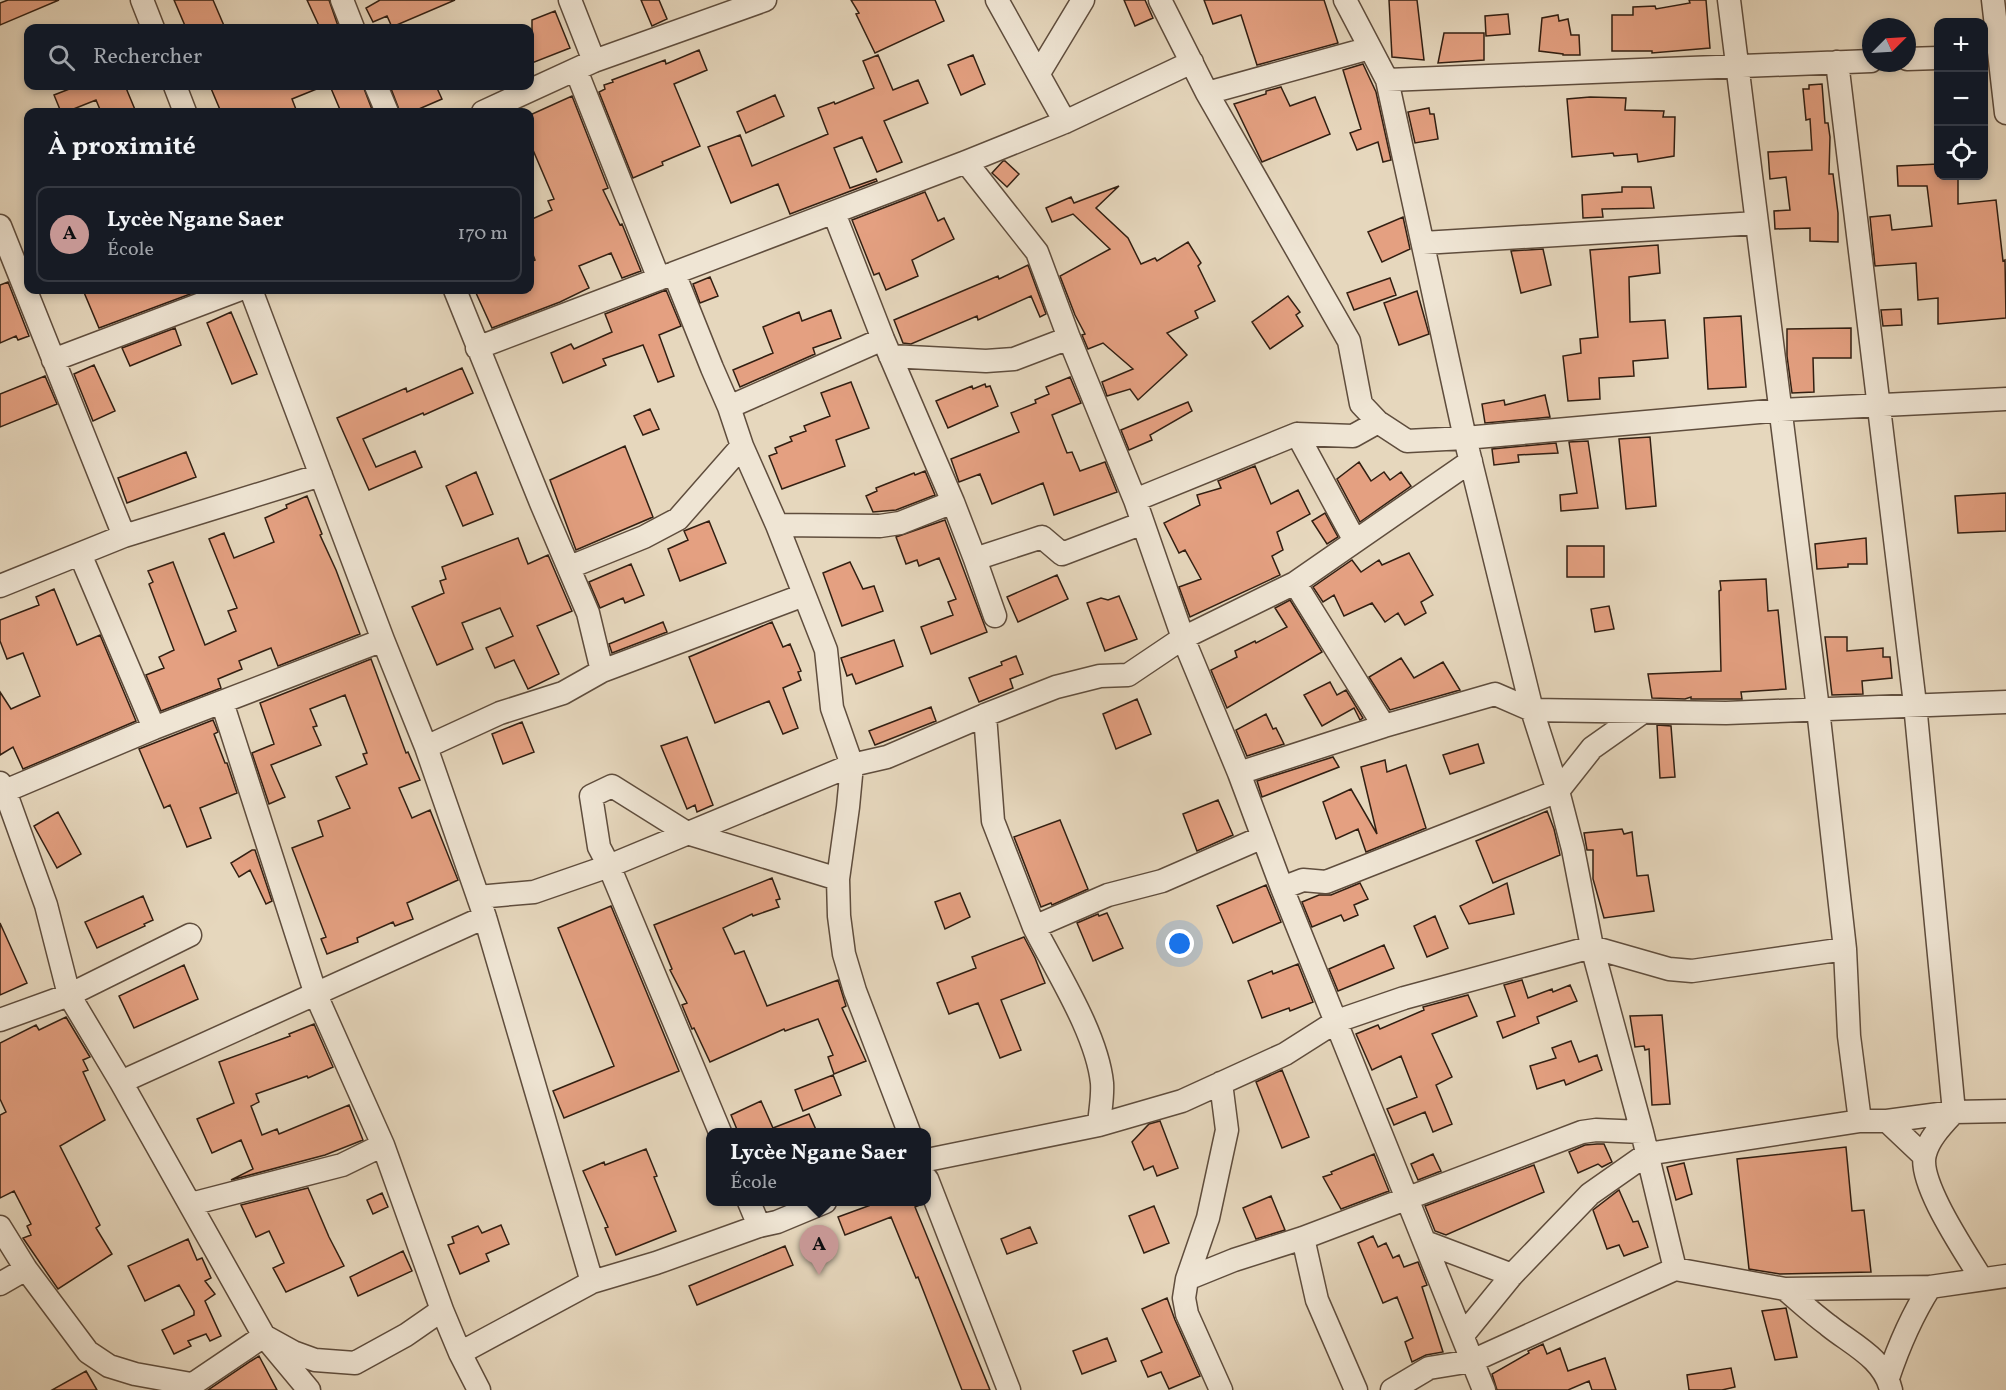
<!DOCTYPE html>
<html lang="fr">
<head>
<meta charset="utf-8">
<style>
  body { margin:0; font-family:Vollkorn,serif; background:#242831; color:#f1f3f6 }
  .controls { position:absolute; right:18px; top:18px; display:grid; overflow:hidden; border-radius:12px; box-shadow:0 3px 9px #0003 }
  .controls button { width:54px; height:54px; display:grid; place-items:center; padding:0; border:0; border-bottom:2px solid #363941; background:#171b24; color:#f1f3f6; font:30px sans-serif }
  .compass { position:absolute; left:1862px; top:18px; width:54px; height:54px; border-radius:50%; background:#171b24; box-shadow:0 3px 9px #0003; rotate:66deg }
  .you { position:absolute; left:1180px; top:944px; width:21px; height:21px; margin:-15px; border:4px solid #fff; border-radius:50%; background:#1a73e8; box-shadow:0 0 0 9px #1a73e833 }
  .badge { display:grid; place-items:center; width:39px; height:39px; border-radius:50%; background:#c59692; color:#111; font-size:20px; font-weight:700 }
  .pin { position:absolute; translate:-50% -50px; filter:drop-shadow(0 2px 3px #0008) }
  .pin::after { content:''; position:absolute; top:32px; width:21px; height:18px; background:inherit; clip-path:polygon(0 0,100% 0,50% 100%) }
  .popup { position:absolute; left:706px; top:1128px; width:225px; height:78px; box-sizing:border-box; display:grid; place-content:center; border-radius:12px; background:#171b24; filter:drop-shadow(0 2px 4px #0005); font-size:20px; white-space:nowrap; color:#9ea1a6 }
  .popup b { font-size:22px; color:#f1f3f6 }
  .popup::after { content:''; position:absolute; left:50%; top:100%; margin-left:-12px; border:12px solid transparent; border-top-color:#171b24 }
  .list { margin:0; padding:0; list-style:none }
  h2 { display:flex; justify-content:space-between; align-items:center; height:78px; margin:0; padding:0 24px; font-size:26px }
  h2 small { font-size:20px; font-weight:400; color:#9ea1a6 }
  .list li { display:grid; grid-template-columns:39px 1fr auto; gap:18px; align-items:center; box-sizing:border-box; height:96px; margin:0 12px 12px; padding:0 12px; border:2px solid #363941; border-radius:12px }
  .list b { display:block; font-size:22px; white-space:nowrap }
  .list p { margin:0; font-size:20px; white-space:nowrap; color:#9ea1a6 }
  .list em { font-size:20px; font-style:normal; color:#9ea1a6 }
  .icon { flex:none; width:33px; height:33px; fill:none; stroke:currentColor; stroke-width:2; stroke-linecap:round; stroke-linejoin:round }
  .map { position:relative; flex:none; width:2006px; height:1390px; overflow:hidden }
  .search { position:absolute; background:#171b24; box-shadow:0 3px 9px #0003; left:24px; top:24px; width:510px; height:66px; display:flex; align-items:center; gap:15px; box-sizing:border-box; padding:0 21px; border-radius:12px; color:#9ea1a6; font-size:22px }
  .panel { position:absolute; background:#171b24; box-shadow:0 3px 9px #0003; left:24px; top:108px; width:510px; height:186px; border-radius:12px }
  .map>svg:first-child { display:block }
  .building { fill:#e4a081; stroke:#321f12; stroke-width:1.5 }
  .lines { fill:none; stroke-linecap:round; stroke-linejoin:round }
  .street-casing { stroke:#5f4d3d; stroke-width:25 }
  .street { stroke:#efe5d4; stroke-width:22 }
</style>
</head>
<body>
<div class="map">
<svg width="2006" height="1390" viewBox="0 0 2006 1390">
  <rect width="100%" height="100%" fill="#e6d7bd"/>
  <filter id="stains"><feTurbulence type="fractalNoise" baseFrequency=".00333" numOctaves="4"/><feColorMatrix values="0 0 0 0 .2 0 0 0 0 .09 0 0 0 0 .02 0 0 0 .5 -.17"/></filter>
  <radialGradient id="worn" r=".72"><stop offset=".6" stop-color="#630" stop-opacity="0"/><stop offset="1" stop-color="#630" stop-opacity=".3"/></radialGradient>
  <path class="building" d="M8,0H59L0,25V3Z
    M174,0H213L225,28H186Z
    M307,0H329L338,26L331,28H320Z
    M380,0H455L392,27L387,16L373,22L366,8Z
    M641,0H659L667,19L652,26Z
    M851,0H935L944,21L875,53L856,14L859,13Z
    M1124,0H1145L1153,18L1135,26Z
    M1204,0H1324L1338,43L1257,65L1241,15L1213,24Z
    M1389,0H1417L1424,60L1392,57Z
    M1689,0H1706L1710,48L1652,53V51H1612V15H1633V7L1655,6L1656,9L1690,3Z
    M555,11L570,48L532,63V20Z
    M1508,14L1510,34L1486,36L1485,16Z
    M1558,15L1559,21L1568,19L1571,35H1579L1580,55H1563V54L1539,51L1542,18Z
    M1444,33H1484V60L1438,63Z
    M699,50L707,70L674,84L700,146L662,162L663,165L633,178L599,92L605,89L604,85L613,82L612,80L665,60L666,64Z
    M878,55L893,90L918,80L928,103L884,121L902,162L877,172L862,137L834,148L850,188L876,179L877,181L790,214L778,184L731,203L708,147L740,135L752,166L828,134L818,108L834,102L835,104L874,88L863,61Z
    M973,55L985,84L961,95L948,65Z
    M1363,64L1376,92L1391,160L1383,162L1378,142L1357,150L1350,133L1361,129L1343,70Z
    M1822,84L1825,123H1828L1830,137L1829,174H1833L1838,213V242L1810,241V228L1775,229L1774,211L1790,210L1786,177L1770,179L1768,152L1812,150L1810,119L1806,120L1803,89H1809V85Z
    M77,86H131L126,88L136,112H101L96,100L66,112H61L54,95Z
    M210,86H324L292,99L297,112H221Z
    M330,86H363L373,112H341Z
    M390,86H436L442,99L412,112H400Z
    M1281,87L1290,106L1315,97L1330,134L1262,162L1234,104L1266,94V91Z
    M775,95L784,116L746,133L737,112Z
    M572,96L608,188L603,190L620,225L622,224L641,271L622,278L611,253L579,266L589,288L560,302L492,328L476,293L485,290H530V262L535,260L530,247V220L552,210L548,201L554,199L530,143V115Z
    M1590,97L1626,98L1625,110L1664,111L1663,117H1675L1674,156L1638,162L1637,154L1614,156L1613,153L1572,157L1567,99Z
    M1429,108L1430,114H1434L1438,139L1415,143L1408,112Z
    M1003,161H1005L1019,174L1007,187L992,173Z
    M1938,164V176H1958V204L1996,200L2003,261L2005,260L2006,318L1938,324V298L1918,300L1916,263L1875,266L1870,217L1890,215L1892,230L1932,226L1927,186H1898L1897,166Z
    M1119,186L1096,208L1128,238L1141,264L1155,258L1157,261L1188,242L1201,263L1198,266L1215,301L1195,311L1198,318L1167,333L1187,355L1138,400L1130,389L1107,396L1102,382L1133,369L1103,343L1088,349L1082,335L1085,334L1075,315L1060,276L1110,249L1073,214L1052,222L1046,208L1071,197L1074,203Z
    M1622,187H1651L1654,208L1602,209L1603,217L1583,218L1582,195L1622,192Z
    M925,192L938,221L944,218L954,239L912,260L918,276L886,290L879,273L874,275L852,220Z
    M1403,217L1410,249L1382,262L1368,232Z
    M1658,245L1660,273L1629,277L1630,322L1665,320L1668,358L1633,361L1634,376L1599,378L1600,399L1568,401L1563,356L1581,353L1580,339L1598,337L1590,250Z
    M1543,249L1551,285L1521,293L1511,251Z
    M1028,265L1046,314L1040,317L1031,296L978,320L977,316L911,344L903,343L894,320L998,276L999,279Z
    M710,277L718,296L700,303L693,284Z
    M1390,278L1396,295L1354,310L1347,293Z
    M8,282L29,336L18,340L16,336L0,343V285Z
    M83,290H201L99,328Z
    M666,290L681,326L659,335L674,376L658,382L643,345L603,359L606,365L563,383L551,353L571,344L574,349L612,332L605,314Z
    M1417,291L1429,334L1399,345L1384,303Z
    M1288,296L1300,312L1296,315L1303,326L1270,349L1252,322Z
    M1901,309L1902,325L1883,326L1881,310Z
    M831,310L841,338L813,348L815,354L740,387L733,370L773,353L763,327L799,312L802,321Z
    M231,312L257,374L232,384L207,323Z
    M1741,316L1746,387L1708,389L1704,318Z
    M175,328L181,345L130,366L122,348Z
    M1851,328V358H1813L1814,392L1792,393L1787,356V329Z
    M94,365L115,411L93,421L74,374Z
    M462,368L473,393L424,415L423,413L363,439L376,467L415,451L422,467L369,490L337,418L406,388L407,392Z
    M45,376L57,404L0,427V394Z
    M1070,377L1081,403L1052,415L1067,453L1072,452L1080,471L1105,462L1117,492L1054,515L1043,483L992,504L980,474L959,482L951,459L1019,432L1011,413L1036,403L1035,400L1049,394L1046,387Z
    M851,382L869,428L836,440L845,466L782,489L769,456L777,453L775,448L792,441L790,437L806,431L804,426L830,416L821,393Z
    M985,384L986,387L990,386L998,406L948,428L936,401L972,386L973,389Z
    M1545,395L1550,417L1485,423L1482,404L1504,400L1505,405Z
    M1188,402L1192,411L1150,435L1152,440L1129,450L1121,430Z
    M650,409L659,429L643,435L634,416Z
    M1650,437L1656,506L1626,509L1619,439Z
    M1588,441L1598,508L1561,511L1560,495L1577,493L1569,442Z
    M1556,443L1558,453L1518,455L1519,462L1494,465L1492,449Z
    M625,446L653,517L576,550L550,480Z
    M186,452L196,477L127,503L118,478Z
    M1359,462L1371,481L1384,472L1390,480L1401,472L1411,486L1360,522L1337,479Z
    M1255,466L1271,504L1298,490L1310,514L1277,532L1283,550L1272,556L1280,575L1190,617L1179,587L1201,579L1185,550L1179,553L1164,523L1200,505L1197,495L1221,488L1218,481Z
    M925,471L935,495L896,510L873,512L866,496L877,491L876,488L914,473L915,475Z
    M476,472L493,514L463,526L446,486Z
    M2006,493V531L1958,533L1955,496Z
    M307,496L322,534L320,535L336,570L360,634L278,666L271,648L239,661L242,669L218,679L221,688L161,711L146,675L164,668L159,657L174,650L149,584L153,582L148,571L173,562L205,645L236,631L228,611L237,608L209,539L224,533L234,558L274,542L265,518L287,508L286,505Z
    M1325,513L1338,537L1327,544L1312,521Z
    M945,520L987,632L931,654L921,627L953,615L948,602L956,599L939,558L919,566L917,560L906,564L896,537Z
    M709,521L726,563L680,581L668,549L688,540L684,531Z
    M518,538L528,564L548,555L572,611L537,626L559,674L528,689L514,660L495,668L486,648L513,636L500,608L462,623L473,649L437,665L412,607L444,593L440,581L446,579L442,567Z
    M1866,538L1867,564H1848V567L1817,569L1815,544Z
    M1567,546H1604V577H1567Z
    M1409,553L1433,595L1421,602L1426,613L1405,625L1398,613L1385,622L1372,603L1344,616L1334,595L1323,602L1313,587L1352,560L1361,572L1379,560L1382,565Z
    M850,562L863,589L874,586L883,611L842,626L823,573Z
    M631,564L644,595L625,603L623,598L600,608L589,582Z
    M1057,575L1068,599L1018,622L1007,597Z
    M1766,579L1768,611L1778,610L1786,689L1741,692L1742,699H1691V697L1685,699L1652,698L1648,674L1721,671L1719,591L1721,590L1720,581Z
    M54,589L77,645L100,635L136,721L23,769L13,747L0,755V692L11,709L40,696L23,653L7,659L0,641V620L39,605L36,597Z
    M1119,596L1137,639L1105,651L1087,603L1101,598L1108,600Z
    M1290,600L1322,652L1227,708L1211,670L1237,657L1235,651L1255,641L1256,643L1287,627L1275,608Z
    M1609,606L1614,629L1595,632L1591,609Z
    M663,622L667,632L612,653L609,644Z
    M772,622L783,647L790,644L801,671L798,672L801,680L783,688L798,728L783,734L769,701L715,723L689,657Z
    M1825,637H1847V651L1883,648V657H1890L1892,678L1862,681L1863,694L1832,695Z
    M894,640L903,666L856,684L852,674L847,676L841,658Z
    M1016,656L1023,674L1010,679L1013,688L979,702L969,678L1002,665L1001,662Z
    M1401,658L1414,678L1443,662L1460,690L1390,710L1369,677Z
    M371,659L406,753L408,752L420,780L399,788L412,818L430,810L458,880L407,903L413,919L395,926L393,922L357,938L358,942L327,954L321,939L326,937L292,848L323,836L318,821L350,808L336,777L367,764L363,754L367,753L345,695L310,709L317,726L313,727L321,745L271,765L285,797L269,804L252,753L274,744L260,703Z
    M1330,682L1337,695L1346,690L1363,718L1360,720L1354,708L1322,726L1304,695Z
    M1137,699L1151,734L1116,749L1103,714Z
    M931,707L936,721L875,745L869,731Z
    M1266,714L1273,729L1276,728L1284,744L1247,756L1236,730Z
    M213,720L218,732L214,734L225,763H227L237,793L200,808L211,838L187,847L170,805L164,808L139,749Z
    M522,722L534,752L503,764L492,734Z
    M1657,725L1671,726L1675,777L1660,778Z
    M687,737L713,805L697,812L695,805L687,809L661,746Z
    M1478,744L1484,763L1450,774L1443,755Z
    M1333,757L1339,767L1262,797L1257,781Z
    M1385,760L1387,772L1406,765L1426,828L1366,852L1358,829L1336,839L1323,802L1351,789L1377,834L1361,767Z
    M1218,800L1233,835L1197,851L1183,814Z
    M1547,811L1554,829L1560,855L1493,883L1476,841Z
    M58,812L81,854L57,868L34,826Z
    M1060,820L1088,889L1052,905L1051,903L1041,907L1014,837Z
    M1622,829L1624,834L1632,832L1637,876L1648,875L1654,911L1604,918L1593,879V850H1587L1584,833Z
    M252,850H255L272,901L266,904L250,870L239,877L231,863Z
    M772,878L780,899L776,900L779,907L753,916L752,914L723,928L735,954L744,951L767,1006L838,980L846,1006L842,1008L866,1061L834,1074L828,1057L833,1055L818,1019L785,1031L784,1029L710,1062L694,1028L692,1029L682,1005L687,1003L670,970L672,969L654,925Z
    M1360,883L1368,899L1354,905L1358,915L1344,921L1341,915L1312,927L1302,902L1319,895H1331Z
    M1507,883L1514,914L1469,924L1460,906Z
    M1266,885L1281,922L1233,943L1217,906Z
    M960,893L970,917L945,929L935,902Z
    M143,896L153,920L144,924L145,926L97,948L85,922Z
    M611,906L679,1071L564,1118L553,1091L614,1066L558,928Z
    M1107,913L1123,948L1093,961L1077,923L1098,914L1099,916Z
    M1435,916L1448,948L1427,957L1414,926Z
    M0,923L27,983L0,995Z
    M1024,937L1035,958L1045,983L1001,1000L1021,1050L1000,1058L978,1003L949,1014L937,983L976,968L972,957Z
    M1384,945L1394,968L1338,991L1329,969Z
    M1298,964L1313,1002L1290,1011L1289,1008L1262,1018L1248,981L1272,971L1273,974Z
    M184,965L198,999L134,1028L119,996Z
    M1522,980L1528,998L1552,989L1553,992L1570,985L1577,1001L1537,1017L1539,1023L1503,1038L1497,1022L1515,1016L1504,985Z
    M1468,995L1477,1016L1432,1034L1452,1077L1436,1085L1452,1124L1433,1132L1425,1112L1394,1125L1387,1109L1417,1097L1401,1056L1372,1070L1356,1034L1378,1025L1380,1029L1424,1010L1423,1007Z
    M1662,1015L1670,1104L1652,1105L1649,1049L1645,1050L1644,1046L1635,1047L1630,1016Z
    M66,1017L90,1057L83,1060L88,1070L83,1072L105,1120L60,1146L100,1225L96,1228L112,1254L58,1289L23,1238L31,1235L27,1226L31,1224L14,1191L0,1198V1115L6,1112L0,1099V1043L36,1025L39,1030Z
    M314,1024L333,1067L308,1078L307,1076L256,1094L259,1102L251,1106L262,1135L277,1129L279,1134L349,1105L363,1140L325,1155L231,1180L253,1169L241,1140L212,1153L197,1119L234,1103L219,1062L290,1036L289,1034Z
    M1571,1041L1579,1062L1597,1055L1602,1070L1566,1085L1564,1080L1537,1089L1530,1066L1556,1058L1552,1048Z
    M1282,1070L1309,1137L1282,1148L1256,1082Z
    M833,1075L841,1095L803,1111L795,1090Z
    M761,1101L773,1128L809,1114L817,1132H738L731,1115Z
    M1160,1121L1178,1168L1157,1176L1153,1166L1144,1170L1132,1142L1149,1124Z
    M1597,1144H1604L1612,1162L1602,1167L1598,1164L1578,1173L1569,1152L1585,1145Z
    M1846,1147L1852,1211L1864,1210L1871,1272L1780,1274L1749,1269L1737,1159Z
    M646,1149L657,1176L654,1177L676,1231L616,1255L605,1228L608,1227L583,1171L604,1162L605,1165Z
    M1374,1154L1389,1191L1341,1209L1323,1177L1332,1174L1331,1172Z
    M1433,1154L1441,1171L1418,1180L1411,1164Z
    M1684,1163L1692,1194L1676,1200L1667,1167Z
    M1534,1165L1544,1192L1446,1235L1435,1231L1425,1206Z
    M308,1188L329,1237L344,1266L286,1292L273,1268L284,1263L269,1231L256,1237L241,1205Z
    M1619,1190L1633,1222L1638,1221L1648,1247L1624,1256L1619,1245L1607,1249L1593,1210Z
    M382,1193L388,1207L373,1214L367,1200Z
    M1271,1196L1285,1230L1256,1239L1243,1208Z
    M879,1202H921L922,1204L915,1207L990,1390H962L918,1277L916,1278L891,1217L845,1235L838,1217Z
    M1154,1206L1169,1243L1144,1253L1129,1216Z
    M501,1225L509,1244L486,1254L489,1261L460,1274L448,1245L454,1243L452,1237L478,1226L482,1233Z
    M1030,1227L1037,1243L1007,1254L1001,1239Z
    M1373,1236L1378,1247L1386,1243L1393,1258L1399,1255L1404,1267L1418,1262L1427,1285L1422,1287L1443,1352L1426,1355L1412,1362L1405,1342L1413,1338L1397,1297L1383,1303L1358,1243Z
    M188,1239L197,1260L202,1258L211,1278L205,1281L215,1294L205,1301L221,1336L210,1341L206,1334L188,1341L191,1346L174,1354L162,1330L194,1315V1311L179,1285L145,1301L128,1266Z
    M785,1246L793,1265L697,1305L689,1286Z
    M403,1251L412,1271L358,1296L350,1277Z
    M1167,1298L1175,1320L1200,1376L1169,1389L1161,1372L1148,1377L1141,1361L1162,1352L1142,1309Z
    M1786,1308L1797,1357L1775,1360L1762,1311Z
    M1107,1338L1116,1361L1082,1374L1073,1351Z
    M1543,1344L1547,1354L1560,1348L1568,1371L1605,1358L1616,1390H1592L1589,1381L1568,1390H1497L1492,1374L1529,1353L1528,1351Z
    M259,1356L277,1390H208L251,1361Z
    M1731,1368L1735,1387L1722,1390H1689L1687,1375Z
    M86,1371L97,1390H52Z"/>
  <g class="lines">
    <g class="street-casing">
      <path id="street" d="M142,0L153,28
        M342,0L353,28
        M570,0L594,61
        M997,0L1065,122
        M1160,0L1207,93L1349,341L1361,404L1378,422
        M1345,0L1387,80L1465,438L1532,710L1558,791L1573,849L1592,947L1642,1132L1675,1269
        M1729,0L1818,709L1845,949L1849,1036L1860,1121
        M1993,0L2006,113
        M1907,59L1938,58
        M1837,62L1915,704L1954,1112C1943,1124 1929,1138 1925,1154C1917,1182 1966,1253 1981,1278
        M576,70L659,279
        M1039,73L1083,0
        M1387,80L1871,61
        M175,86L185,112
        M376,86L387,112
        M1207,93L1370,48
        M483,112L594,61L765,0
        M966,162L1037,252L1069,338L1135,500L1183,638L1239,773L1282,888L1484,1390
        M834,213L883,339L953,502L975,559
        M0,226L124,536
        M1423,243L1757,223
        M674,273L712,368L729,407L742,446L777,525L826,650L832,708L852,765L848,807L838,879L839,916L844,954L855,991L909,1132
        M251,290L383,640L426,747L485,917L592,1282L460,1353
        M455,290L541,503L588,613L602,671
        M477,348L966,162L1065,122L1192,62
        M890,356L986,361L1014,359L1069,338
        M53,360L238,290
        M729,407L883,339
        M1297,434L1355,541
        M1135,500L1297,434L1353,436L1378,422L1407,441L1465,438L1781,410L2006,399
        M777,525L880,526L900,523L953,502
        M80,554L154,728
        M570,567L644,537L678,519L742,446
        M1295,583L1384,726
        M0,586L124,536L321,475
        M995,616L975,559L1042,537L1062,554L1143,523
        M222,702L316,995L383,1145L442,1310
        M985,715L993,821L1034,927L1108,895L1162,881L1263,837
        M426,747L500,713L563,693L602,671L804,595
        M1239,773L1384,726L1495,694L1532,710L1726,713L2006,702
        M0,783L5,791L46,905L69,995L121,1082L264,1336L309,1390
        M5,791L154,728L383,640
        M838,879L687,833L612,786L591,796L599,847L609,866L852,765L887,757L985,715L1056,687L1100,676L1128,675L1183,638L1295,583L1471,461
        M1282,888L1303,880L1326,882L1558,791L1592,748L1643,712
        M478,897L534,892L609,866L720,1132
        M1034,927C1057,972 1097,1034 1102,1083C1103,1097 1100,1111 1099,1125
        M0,1020L69,995L190,935
        M121,1082L485,917
        M1221,1083L1227,1130L1208,1218L1187,1279L1184,1298L1187,1314L1221,1390
        M1887,1121L1924,1156
        M927,1160L1099,1125L1182,1101L1285,1054L1337,1021L1404,998L1592,947L1669,969L1692,971L1845,949
        M927,1179L1009,1390
        M749,1202L759,1226
        M191,1204L342,1165L383,1145
        M0,1227L26,1269L88,1352L109,1366L135,1374L191,1384
        M1303,1238L1317,1300L1356,1390
        M1425,1242L1512,1275
        M1187,1279L1234,1260L1303,1238L1582,1132L1596,1130L1642,1132
        M592,1282L656,1263L759,1226L777,1222L825,1202
        M0,1284L26,1269
        M1785,1289C1799,1301 1813,1314 1828,1325C1851,1344 1884,1358 1891,1390
        M1463,1335L1512,1275L1590,1194L1647,1154L1860,1121H1887L1954,1112L2006,1111
        M1888,1378C1899,1345 1911,1317 1930,1287
        M184,1390L264,1336L293,1352L315,1360L355,1363L406,1335L442,1310L460,1353L479,1390
        M1392,1390L1429,1368L1472,1361L1675,1269L1785,1289L1930,1287L2006,1276"/>
    </g>
    <use href="#street" class="street"/>
  </g>
  <rect width="100%" height="100%" filter="url(#stains)"/>
  <rect width="100%" height="100%" fill="url(#worn)"/>
</svg>
<div class="controls">
<button>+</button>
<button>−</button>
<button><svg class="icon" aria-label="locate" viewBox="0 0 24 24"><circle cx="12" cy="12" r="6"/><path d="M12 2v4M12 18v4M2 12h4M18 12h4"/></svg></button>
</div>
<svg class="compass" viewBox="-18 -18 36 36"><path d="M0-13l5 13h-10z" fill="#e53935"/><path d="M0 13l5-13h-10z" fill="#9ea1a6"/></svg>
<div class="you"></div>
<div class="pin badge" style="left:819px;top:1275px">A</div>
<div class="popup"><b>Lycèe Ngane Saer</b>École</div>
<div class="search"><svg class="icon" aria-label="search" viewBox="0 0 24 24"><circle cx="10" cy="10" r="6"/><path d="M15 15l6 6"/></svg>Rechercher</div>
<section class="panel">
<h2>À proximité<small></small></h2>
<ul class="list">
<li><span class="badge">A</span><div><b>Lycèe Ngane Saer</b><p>École</p></div><em>170 m</em></li>
</ul>
</section>
</div>
</body>
</html>
